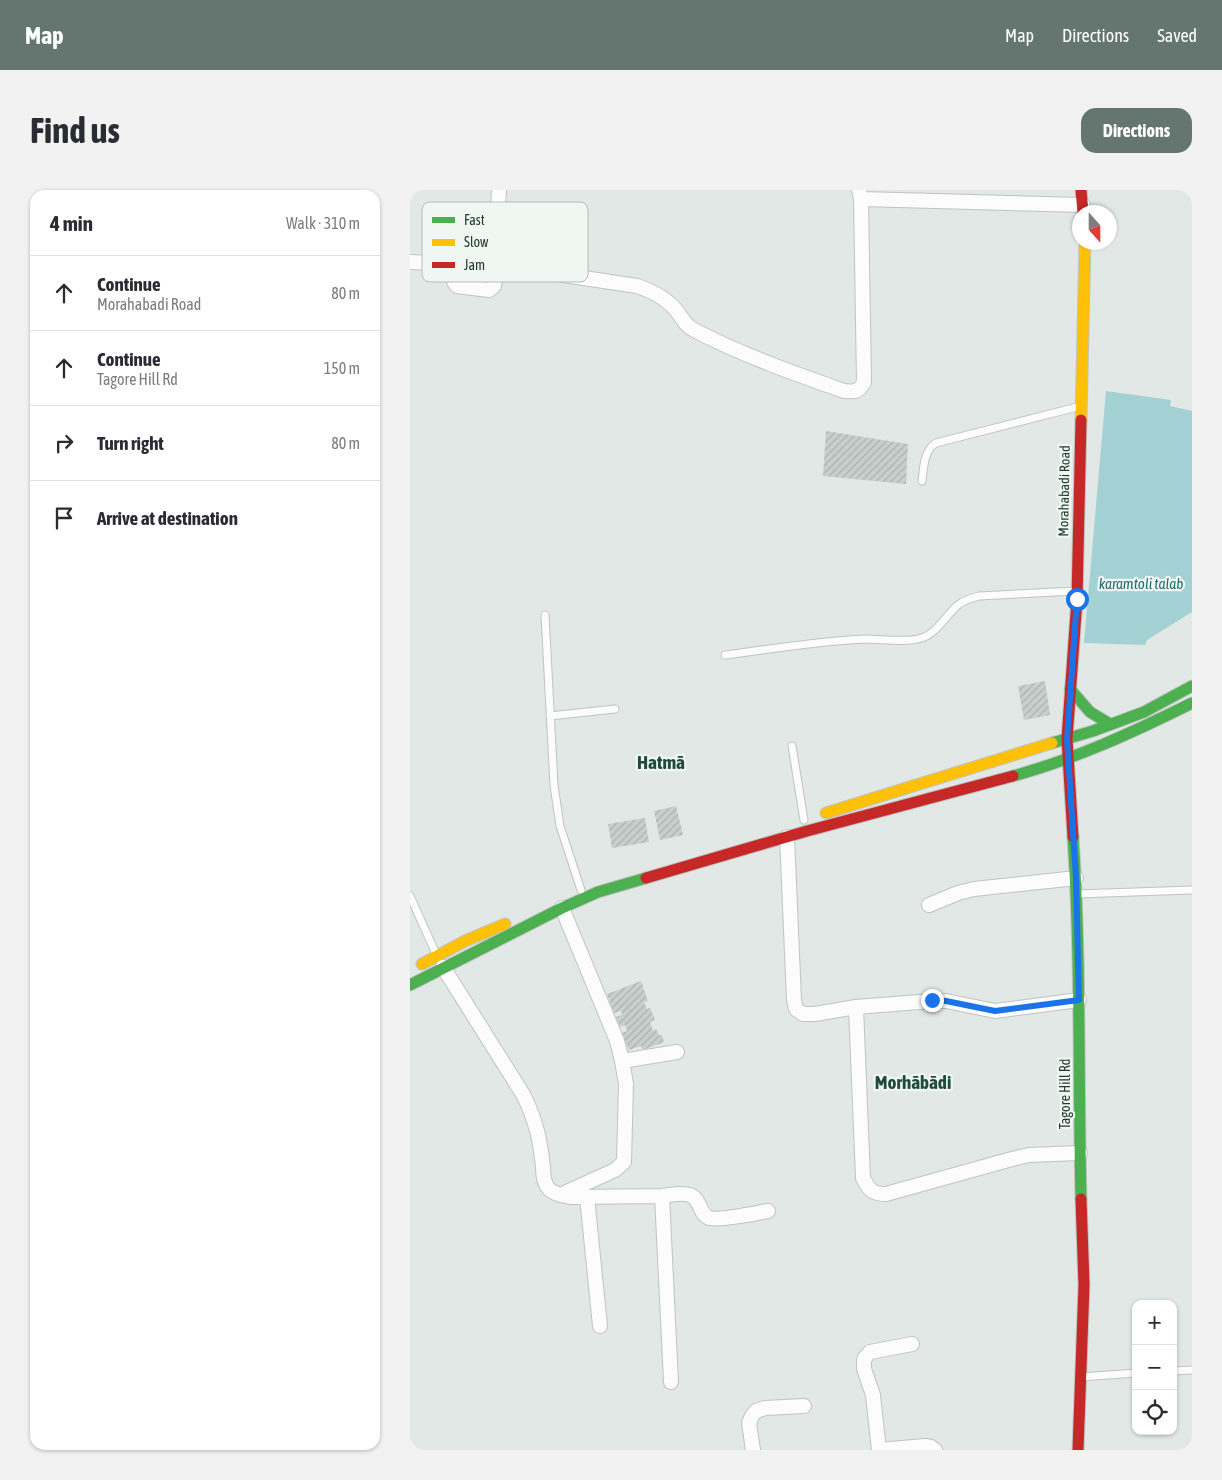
<!DOCTYPE html>
<html lang="en">
<head>
<meta charset="utf-8">
<style>
  body { margin:0; font-family:"Asap Condensed",sans-serif; background:#f2f2f3; color:#2b2b33 }
  .controls { position:absolute; right:15px; bottom:15px; display:grid; overflow:hidden; border-radius:10px; box-shadow:0 1px 4px #0004 }
  .controls button { width:45px; height:45px; display:grid; place-items:center; padding:0; border:0; border-bottom:1px solid #e1e1e2; background:#fff; color:#2b2b33; font:25px sans-serif }
  .compass { position:absolute; left:662px; top:15px; width:45px; height:45px; border-radius:50%; background:#fff; box-shadow:0 1px 4px #0004; rotate:159deg }
  .stop { position:absolute; width:15px; height:15px; margin:-11px; border:4px solid #1a73e8; border-radius:50%; background:#fff }
  .stop.end { background:#1a73e8; border-color:#fff; box-shadow:0 1px 5px #0008 }
  .list { margin:0; padding:0; list-style:none }
  h2 { display:flex; justify-content:space-between; align-items:center; height:65px; margin:0; padding:0 20px; font-size:21px }
  h2 small { font-size:16px; font-weight:400; color:#7c7c81 }
  .list li { display:grid; grid-template-columns:32px 1fr auto; gap:15px; align-items:center; box-sizing:border-box; height:75px; padding:0 20px; border-top:1px solid #e1e1e2 }
  .list b { display:block; font-size:19px; white-space:nowrap }
  .list p { margin:0; font-size:16px; white-space:nowrap; color:#7c7c81 }
  .list em { font-size:16px; font-style:normal; color:#7c7c81 }
  .icon { flex:none; width:28px; height:28px; fill:none; stroke:currentColor; stroke-width:2; stroke-linecap:round; stroke-linejoin:round }
  .map { position:relative; flex:none; width:782px; height:1260px; overflow:hidden; border-radius:15px }
  header { display:flex; align-items:center; gap:30px; box-sizing:border-box; height:70px; padding:0 25px; background:#657670; color:#fff }
  header strong { font-size:24px }
  nav { display:flex; gap:28px; margin-inline-start:auto; font-size:18px }
  .intro { display:flex; align-items:center; justify-content:space-between; box-sizing:border-box; height:120px; padding:0 30px }
  h1 { margin:0; font-size:35px }
  .button { padding:12px 22px; border-radius:15px; background:#657670; color:#fff; font-size:18px; font-weight:700 }
  main { display:flex; gap:30px; padding:0 30px }
  aside { flex:1; background:#fff; border-radius:15px; box-shadow:0 1px 4px #0004 }
  .map>svg:first-child { display:block }
  .water { fill:#a4d2d4 }
  .building { fill:url(#building-hatch) }
  .lines { fill:none; stroke-linecap:round; stroke-linejoin:round }
  .lane-casing { stroke:#bfc4c2; stroke-width:9 }
  .street-casing { stroke:#bfc4c2; stroke-width:16 }
  .fast-casing { stroke:#bfc5c2; stroke-width:13 }
  .slow-casing { stroke:#bfc5c2; stroke-width:13 }
  .jam-casing { stroke:#bfc5c2; stroke-width:13 }
  .lane { stroke:#fbfcfb; stroke-width:7 }
  .street { stroke:#fbfcfb; stroke-width:14 }
  .fast { stroke:#4caf50; stroke-width:11 }
  .slow { stroke:#ffc107; stroke-width:11 }
  .jam { stroke:#c62828; stroke-width:11 }
  .route { stroke:#1a73e8; stroke-width:6 }
  .labels { text-anchor:middle; dominant-baseline:central; stroke-width:4.5; stroke-linejoin:round; paint-order:stroke }
  .street-label { font-size:14px; fill:#223931; stroke:#f0f7f3 }
  .water-label { font-size:15px; font-style:italic; fill:#1f6a72; stroke:#f0f7f3 }
  .district-label { font-size:19px; font-weight:bold; fill:#1f4a3d; stroke:#f0f7f3 }
  .key { fill:#f0f7f3; stroke:#b2beb9; stroke-width:1 }
  .key-label { font-size:14px; fill:#223931 }
</style>
</head>
<body>
<header>
<strong>Map</strong>
<nav><a>Map</a><a>Directions</a><a>Saved</a></nav>
</header>
<div class="intro"><h1>Find us</h1><a class="button">Directions</a></div>
<main>
<aside>
<h2>4 min<small>Walk · 310 m</small></h2>
<ul class="list">
<li><svg class="icon" aria-label="ahead" viewBox="0 0 24 24"><path d="M12 20V5M6 11l6-6 6 6"/></svg><div><b>Continue</b><p>Morahabadi Road</p></div><em>80 m</em></li>
<li><svg class="icon" aria-label="ahead" viewBox="0 0 24 24"><path d="M12 20V5M6 11l6-6 6 6"/></svg><div><b>Continue</b><p>Tagore Hill Rd</p></div><em>150 m</em></li>
<li><svg class="icon" aria-label="right" viewBox="0 0 24 24"><path d="M7 20v-9h11M14 6l5 5-5 5"/></svg><div><b>Turn right</b></div><em>80 m</em></li>
<li><svg class="icon" aria-label="arrive" viewBox="0 0 24 24"><path d="M6 21V4h12l-3 4 3 4H6"/></svg><div><b>Arrive at destination</b></div></li>
</ul>
</aside>
<div class="map">
<svg width="782" height="1260" viewBox="0 0 782 1260">
  <defs>
    <pattern id="building-hatch" width="6" height="6" patternUnits="userSpaceOnUse" patternTransform="scale(1.25)"><rect width="6" height="6" fill="#c9cfcc"/><path d="M-1 1l2-2M0 6l6-6M5 7l2-2" fill="none" stroke="#acb2b0"/></pattern>
  </defs>
  <rect width="100%" height="100%" fill="#e2e8e5"/>
  <path class="water" d="M696,201L761,210L760,216L782,221V422L737,450L735,455L674,453Z"/>
  <path class="building" d="M416,241L498,254L496,294L413,286Z
    M635,491L640,525L614,530L608,496Z
    M266,616L273,645L250,650L244,621Z
    M235,628L239,652L202,658L198,634Z
    M231,791L238,811L234,812L237,819L240,818L245,830L240,832L243,841L246,839L249,845H252L254,852L233,860L231,856L219,860L212,843L217,841L215,835L210,837L206,827L212,825L211,821L204,823L197,804Z"/>
  <g class="lines">
    <g class="lane-casing">
      <path id="lane" d="M512,291C514,278 513,261 526,253L671,216
        M135,425L144,595L150,636L171,700
        M315,465C361,459 408,451 455,449C472,449 495,453 512,448C527,443 536,425 548,415C554,410 561,408 569,406L665,401
        M140,526L205,519
        M382,556L394,630
        M667,704L782,700
        M0,706L27,766
        M763,1181L782,1180
        M671,1187L726,1183"/>
    </g>
    <g class="street-casing">
      <path id="street" d="M89,0L85,67V72L87,75L227,96C242,101 256,108 266,120C272,127 275,136 284,140C332,165 383,183 434,201C445,202 449,202 454,192L451,9L449,0
        M451,9L673,15
        M0,72L43,74L47,76L44,92L47,96L79,100L84,96L87,75
        M377,647L384,810L386,819L393,824H405L446,817L522,811H536L585,821L669,810
        M519,715L548,703L564,699L666,688
        M33,777L114,906C126,932 130,948 133,977C133,984 134,994 139,999C144,1004 154,1006 161,1007L252,1006L261,1192
        M446,817L453,988C459,1000 462,1004 476,1004L602,969L619,965L670,963
        M212,871L267,862
        M150,1005L205,980L214,972L216,894L212,871L207,851L152,718
        M252,1006C260,1005 272,1002 280,1005C291,1009 289,1024 299,1028C309,1031 346,1023 358,1021
        M177,1007L190,1136
        M502,1154L460,1162L454,1169V1179L463,1205L469,1260L515,1256L521,1257L525,1260
        M343,1260L339,1233L342,1226L346,1221L355,1218L394,1216"/>
    </g>
    <g class="fast-casing">
      <path id="fast" d="M660,499L680,522L700,534
        M642,553L683,541L734,522L782,496
        M603,586C665,569 724,542 782,513
        M663,647C671,767 668,888 671,1009
        M0,795L152,718L188,702L236,688"/>
    </g>
    <g class="slow-casing">
      <path id="slow" d="M671,230L675,52
        M416,623L642,553
        M12,774L55,751L95,734"/>
    </g>
    <g class="jam-casing">
      <path id="jam" d="M671,0L673,22
        M663,647L657,549L667,409L671,230
        M236,688L397,641L603,586
        M668,1260L674,1095L671,1009"/>
    </g>
    <use href="#lane" class="lane"/>
    <use href="#street" class="street"/>
    <use href="#fast" class="fast"/>
    <use href="#slow" class="slow"/>
    <use href="#jam" class="jam"/>
  </g>
  <g class="lines">
    <path class="route" d="M522,810L536,811L585,821L669,810L666,688L657,549L667,409"/>
  </g>
  <g class="labels">
    <g class="street-label">
      <text transform="translate(654 301) rotate(-89)">Morahabadi Road</text>
      <text transform="translate(655 904) rotate(-90)">Tagore Hill Rd</text>
    </g>
    <g class="water-label">
      <text x="731" y="393">karamtoli talab</text>
    </g>
    <g class="district-label">
      <text x="251" y="572">Hatmā</text>
      <text x="503" y="892">Morhābādi</text>
    </g>
  </g>
  <rect x="12" y="12" width="166" height="80" rx="8" class="key"/>
  <rect x="22" y="27" width="23" height="6" fill="#4caf50"/>
  <rect x="22" y="49" width="23" height="7" fill="#ffc107"/>
  <rect x="22" y="72" width="23" height="6" fill="#c62828"/>
  <g class="key-label">
    <text x="54" y="35">Fast</text>
    <text x="54" y="57">Slow</text>
    <text x="54" y="80">Jam</text>
  </g>
</svg>
<div class="controls">
<button>+</button>
<button>−</button>
<button><svg class="icon" aria-label="locate" viewBox="0 0 24 24"><circle cx="12" cy="12" r="6"/><path d="M12 2v4M12 18v4M2 12h4M18 12h4"/></svg></button>
</div>
<svg class="compass" viewBox="-18 -18 36 36"><path d="M0-13l5 13h-10z" fill="#e53935"/><path d="M0 13l5-13h-10z" fill="#7c7c81"/></svg>
<div class="stop" style="left:667px;top:409px"></div>
<div class="stop end" style="left:522px;top:810px"></div>
</div>
</main>
</body>
</html>
